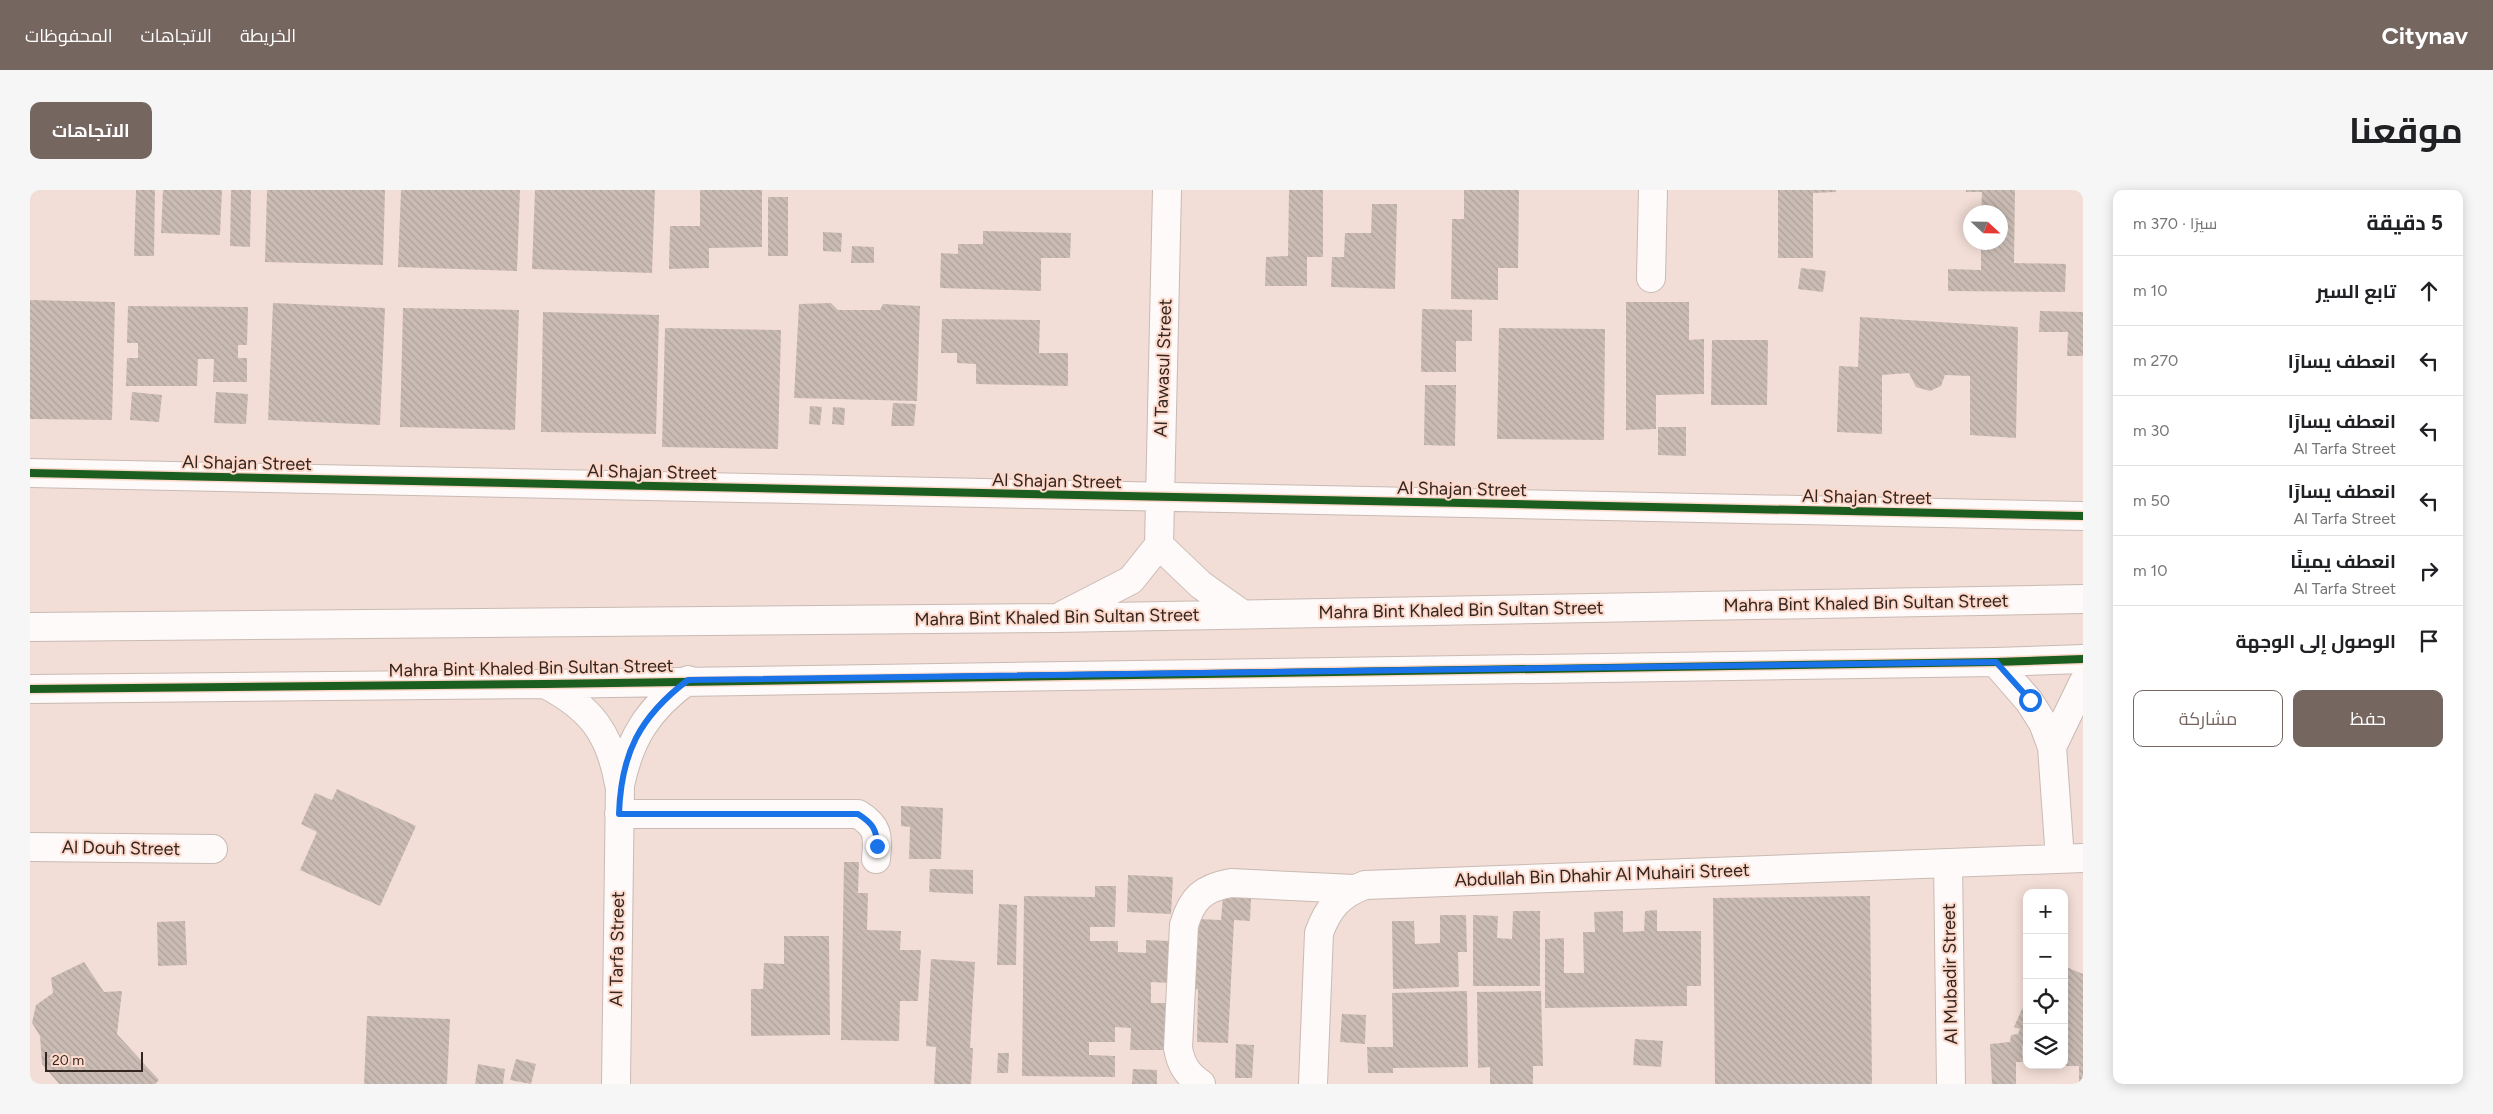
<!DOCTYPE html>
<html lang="ar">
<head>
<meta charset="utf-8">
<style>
  body { margin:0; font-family:Figtree,Cairo,sans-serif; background:#f6f6f6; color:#202124; direction:rtl }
  .controls { position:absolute; right:15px; bottom:15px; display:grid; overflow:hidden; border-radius:10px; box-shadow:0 2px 12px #0003 }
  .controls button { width:45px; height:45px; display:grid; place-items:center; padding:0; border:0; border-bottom:1px solid #e0e0e0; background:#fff; color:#202124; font:25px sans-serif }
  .compass { position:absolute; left:1933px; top:15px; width:45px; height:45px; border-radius:50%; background:#fff; box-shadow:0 2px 12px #0003; rotate:112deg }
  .scale { position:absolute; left:15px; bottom:12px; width:98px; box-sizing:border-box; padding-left:5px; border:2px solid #332520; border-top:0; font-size:14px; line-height:18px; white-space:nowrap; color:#332520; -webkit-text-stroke:4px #fdd9cb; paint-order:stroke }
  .stop { position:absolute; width:15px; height:15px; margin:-11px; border:4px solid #1a73e8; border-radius:50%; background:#fff }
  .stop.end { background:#1a73e8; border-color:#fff; box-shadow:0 1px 5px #0008 }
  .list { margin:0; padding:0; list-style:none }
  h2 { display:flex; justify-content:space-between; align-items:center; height:65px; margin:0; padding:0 20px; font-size:21px }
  h2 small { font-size:16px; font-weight:400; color:#757577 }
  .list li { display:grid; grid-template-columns:32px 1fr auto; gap:15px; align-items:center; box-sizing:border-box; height:70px; padding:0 20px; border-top:1px solid #e0e0e0 }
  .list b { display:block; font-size:19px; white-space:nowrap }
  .list p { margin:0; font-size:16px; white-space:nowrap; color:#757577 }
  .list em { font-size:16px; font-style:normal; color:#757577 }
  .actions { display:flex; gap:10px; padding:15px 20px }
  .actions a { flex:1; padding:11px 0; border:1px solid #766660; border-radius:10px; text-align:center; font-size:18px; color:#766660 }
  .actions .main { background:#766660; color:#fff }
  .icon { flex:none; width:28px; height:28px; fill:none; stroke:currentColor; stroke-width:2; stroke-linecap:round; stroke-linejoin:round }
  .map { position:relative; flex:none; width:2053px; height:894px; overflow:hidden; direction:ltr; border-radius:10px }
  header { display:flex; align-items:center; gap:30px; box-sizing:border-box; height:70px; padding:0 25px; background:#766660; color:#fff }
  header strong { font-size:24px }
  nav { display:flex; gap:28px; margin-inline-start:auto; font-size:18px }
  .intro { display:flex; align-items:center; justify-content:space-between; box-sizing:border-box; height:120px; padding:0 30px }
  h1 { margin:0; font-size:35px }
  .button { padding:12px 22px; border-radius:10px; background:#766660; color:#fff; font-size:18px; font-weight:700 }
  main { display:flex; gap:30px; padding:0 30px }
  aside { flex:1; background:#fff; border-radius:10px; box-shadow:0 2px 12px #0003 }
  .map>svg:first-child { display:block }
  .building { fill:url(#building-back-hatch) }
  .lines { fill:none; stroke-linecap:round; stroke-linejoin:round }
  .minor-casing { stroke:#c9bab4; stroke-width:30 }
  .minor { stroke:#fdfaf9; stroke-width:28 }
  .cycleway-casing { stroke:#fdd9cb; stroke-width:11 }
  .cycleway { stroke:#1b5e20; stroke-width:8 }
  .route { stroke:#1a73e8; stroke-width:6 }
  .labels { text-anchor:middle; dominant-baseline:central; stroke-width:4; stroke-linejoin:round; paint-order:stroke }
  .street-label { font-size:18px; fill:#332520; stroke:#fdd9cb }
</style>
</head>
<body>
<header>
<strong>Citynav</strong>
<nav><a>الخريطة</a><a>الاتجاهات</a><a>المحفوظات</a></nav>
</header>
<div class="intro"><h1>موقعنا</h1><a class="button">الاتجاهات</a></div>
<main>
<aside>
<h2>5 دقيقة<small>سيرًا · 370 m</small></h2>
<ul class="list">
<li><svg class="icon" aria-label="ahead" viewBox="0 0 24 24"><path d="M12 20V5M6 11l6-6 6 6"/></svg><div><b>تابع السير</b></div><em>10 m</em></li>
<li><svg class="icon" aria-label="left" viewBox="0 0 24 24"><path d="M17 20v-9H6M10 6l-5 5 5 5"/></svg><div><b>انعطف يسارًا</b></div><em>270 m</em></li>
<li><svg class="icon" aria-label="left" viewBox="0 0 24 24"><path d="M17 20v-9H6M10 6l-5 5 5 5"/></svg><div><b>انعطف يسارًا</b><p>Al Tarfa Street</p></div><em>30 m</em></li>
<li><svg class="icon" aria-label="left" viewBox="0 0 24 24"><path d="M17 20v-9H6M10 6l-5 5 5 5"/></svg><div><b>انعطف يسارًا</b><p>Al Tarfa Street</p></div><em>50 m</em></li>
<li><svg class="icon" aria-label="right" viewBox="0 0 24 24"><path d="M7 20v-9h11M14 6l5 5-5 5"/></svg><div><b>انعطف يمينًا</b><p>Al Tarfa Street</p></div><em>10 m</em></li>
<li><svg class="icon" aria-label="arrive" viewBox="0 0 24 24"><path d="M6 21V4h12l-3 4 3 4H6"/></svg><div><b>الوصول إلى الوجهة</b></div></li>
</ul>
<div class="actions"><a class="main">حفظ</a><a>مشاركة</a></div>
</aside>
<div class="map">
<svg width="2053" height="894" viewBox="0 0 2053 894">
  <defs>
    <pattern id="building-back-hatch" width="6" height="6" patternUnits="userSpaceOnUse" patternTransform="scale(1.25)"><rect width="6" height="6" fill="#cabcb4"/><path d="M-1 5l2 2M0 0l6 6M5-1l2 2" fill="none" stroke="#aea19a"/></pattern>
  </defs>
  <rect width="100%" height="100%" fill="#f2ded6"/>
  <path class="building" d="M106,0H125L124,66H104Z
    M133,0H192L190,45L131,43Z
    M201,0H221L220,57L200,56Z
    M237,0H355L353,75L235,72Z
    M371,0H490L487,81L368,77Z
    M505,0H625L622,83L502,79Z
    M670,0H732V57L679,58V78L639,79L640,36H670Z
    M1259,0H1293V67H1277V96H1235L1236,67L1258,66Z
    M1434,0H1489L1488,78H1468V110L1421,109L1422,29H1434Z
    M1748,0H1806V2L1783,3V68H1748Z
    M1936,0H1985L1984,73L2036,74L2035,102L1918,101V79L1951,80V52H1970V22H1951L1952,2H1936Z
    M738,7H758V66H738Z
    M1342,14H1367L1365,99L1301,97L1302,67H1314L1315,43H1341Z
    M953,41L1041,43L1040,68H1011V101L910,98L911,63L928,64V54H953Z
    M793,42L812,43L811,62L793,61Z
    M822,56L844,57V73H821Z
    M1771,78L1796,81L1793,102L1768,99Z
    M0,110L85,112L82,230L0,229Z
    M1596,112H1659V150L1674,149V204L1626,205V239L1596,240Z
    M243,113L355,118L350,235L238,230Z
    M801,113L808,120H850L853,114L890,116L887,211L764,208L769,114Z
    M98,116L218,117L217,155H208V168H217V192H183L184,169H168L167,196H96L97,168H108V153H97Z
    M373,118L489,120L485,240L370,237Z
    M1392,119L1442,120V151H1426V182H1391Z
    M2010,121L2053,122V166H2037L2038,142H2009Z
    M513,122L629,125L626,244L511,242Z
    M1830,127L1988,137L1986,248L1940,245V186L1915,185L1911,196L1900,201L1886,197L1879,183L1852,185V244L1807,242L1809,176L1828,177Z
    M912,129L1010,130L1009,163H1038V196L946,194V174L927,173V163H911Z
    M635,138L751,140L748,259L632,257Z
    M1469,138L1575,139L1574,250L1467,249Z
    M1682,150H1738L1737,215H1681Z
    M1395,195H1426L1425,256L1394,255Z
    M102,202L132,205L129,232L100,230Z
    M186,202L218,204L216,234L184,233Z
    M863,213L886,214L884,236H861Z
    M780,216L792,217L790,235L779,234Z
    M803,217L815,218L814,235L802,234Z
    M1628,237H1656V266L1628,265Z
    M307,599L386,636L350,716L270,680L287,642L271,634L285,603L302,610Z
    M871,616L913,618L911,669H879L880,637L871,636Z
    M814,672H829L828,703H838L837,740L871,741L870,760H891L888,811H870L869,851L811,850Z
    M900,679L943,680V704L899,702Z
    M1098,685L1143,687L1141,724L1097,722Z
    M1065,696H1086L1085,737H1060V751H1088V762L1116,763V750L1139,751L1138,793L1121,792V813H1137V860H1100L1101,838L1085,837V852H1059V865L1085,866V887L992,886L994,706L1065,707Z
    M1840,706L1842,894H1685L1683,708Z
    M1193,707L1221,708L1220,731L1204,730L1198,853L1167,852L1168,799H1155L1156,771H1166L1168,729L1191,730Z
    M969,714L987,715L986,775H967Z
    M1627,720V741H1671V796H1657V816L1515,818V749L1534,748V783H1554L1553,742H1565L1564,722L1593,721V742L1614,741L1615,721Z
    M1483,721H1510V796H1443V725L1468,726L1467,748L1482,749Z
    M1410,725H1436L1437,762H1428L1429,797L1363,799L1362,731H1384L1385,754L1410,753Z
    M155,731L157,775L128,776L127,732Z
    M754,746H799L800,845L721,846V799H733L734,773L754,774Z
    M901,769L945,772L940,858H943L941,894H904L906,857L896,856Z
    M54,772L74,802L92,801L87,844L129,890L125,894H29L12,874L10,846L2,833L6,815L23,803L21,788Z
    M2034,776L2053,784V894H2049V876H2034Z
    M1437,801L1438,877L1363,878V883H1338L1337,857H1363L1362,803Z
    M1511,801L1513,876H1503V894H1460V877L1448,878L1447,802Z
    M1997,808V858L1992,856L1993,872H1986V894H1962L1960,854L1980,852L1981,845L1988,844L1990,839L1984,837Z
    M1312,824L1336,825L1335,854L1310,852Z
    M337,826L420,829L417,894H334Z
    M1605,849L1633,851L1631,877L1603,875Z
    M1206,854L1224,855L1222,888H1205Z
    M968,863H979L978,883H967Z
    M486,869L506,874L501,894L480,890Z
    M448,874L475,879L473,894H445Z
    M1103,879L1127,880V894H1102Z"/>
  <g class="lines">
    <g class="minor-casing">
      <path id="minor" d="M1621,88L1623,0
        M0,283L2053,326
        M1129,355L1171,395L1212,424
        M1033,425L1101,390L1129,355L1137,0
        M0,437L1026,428L2053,409
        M1965,472L1999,511L2013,533L2022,557L2030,669
        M515,494C561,518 580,543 589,594
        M0,499L515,494L1965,472L2053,469
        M2022,557L2053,493
        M589,624H828C849,637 848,646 846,669
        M0,657L183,659
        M1918,673L1921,894
        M586,894L590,595C600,548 618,519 658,490
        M1171,894C1157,884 1151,875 1148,858L1154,735C1162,708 1173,698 1201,693L1324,699
        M1283,894L1289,743C1298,718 1310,704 1335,695L2053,668"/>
    </g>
    <use href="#minor" class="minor"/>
    <g class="cycleway-casing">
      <path id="cycleway" d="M0,283L2053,326
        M0,499L515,494L1965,472L2053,469"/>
    </g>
    <use href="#cycleway" class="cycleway"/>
  </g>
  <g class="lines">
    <path class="route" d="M847,656C847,639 842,633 828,624H589C591,564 609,527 658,490L1966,472L2000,510"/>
  </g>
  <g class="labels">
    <g class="street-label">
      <text transform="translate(1133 178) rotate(-88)">Al Tawasul Street</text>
      <text transform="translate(217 273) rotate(1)">Al Shajan Street</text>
      <text transform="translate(622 282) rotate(1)">Al Shajan Street</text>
      <text transform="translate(1027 291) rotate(1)">Al Shajan Street</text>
      <text transform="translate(1432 299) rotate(1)">Al Shajan Street</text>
      <text transform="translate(1837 307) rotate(1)">Al Shajan Street</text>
      <text transform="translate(1836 413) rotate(-1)">Mahra Bint Khaled Bin Sultan Street</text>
      <text transform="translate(1431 420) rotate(-1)">Mahra Bint Khaled Bin Sultan Street</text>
      <text transform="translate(1027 427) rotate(-1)">Mahra Bint Khaled Bin Sultan Street</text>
      <text transform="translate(501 478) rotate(-1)">Mahra Bint Khaled Bin Sultan Street</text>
      <text transform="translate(91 658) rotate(1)">Al Douh Street</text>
      <text transform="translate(1572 685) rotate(-2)">Abdullah Bin Dhahir Al Muhairi Street</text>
      <text transform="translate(587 759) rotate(-89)">Al Tarfa Street</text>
      <text transform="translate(1920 784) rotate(-91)">Al Mubadir Street</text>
    </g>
  </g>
</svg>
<div class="controls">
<button>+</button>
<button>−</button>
<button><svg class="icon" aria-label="locate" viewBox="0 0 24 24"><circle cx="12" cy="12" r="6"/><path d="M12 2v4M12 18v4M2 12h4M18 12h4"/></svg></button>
<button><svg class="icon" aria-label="layers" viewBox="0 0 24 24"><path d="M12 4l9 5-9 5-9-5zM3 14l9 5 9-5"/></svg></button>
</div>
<svg class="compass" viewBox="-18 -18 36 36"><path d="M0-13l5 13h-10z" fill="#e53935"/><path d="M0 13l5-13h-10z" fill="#757577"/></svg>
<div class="scale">20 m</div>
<div class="stop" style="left:2000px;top:510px"></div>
<div class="stop end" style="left:847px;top:656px"></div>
</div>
</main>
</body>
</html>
